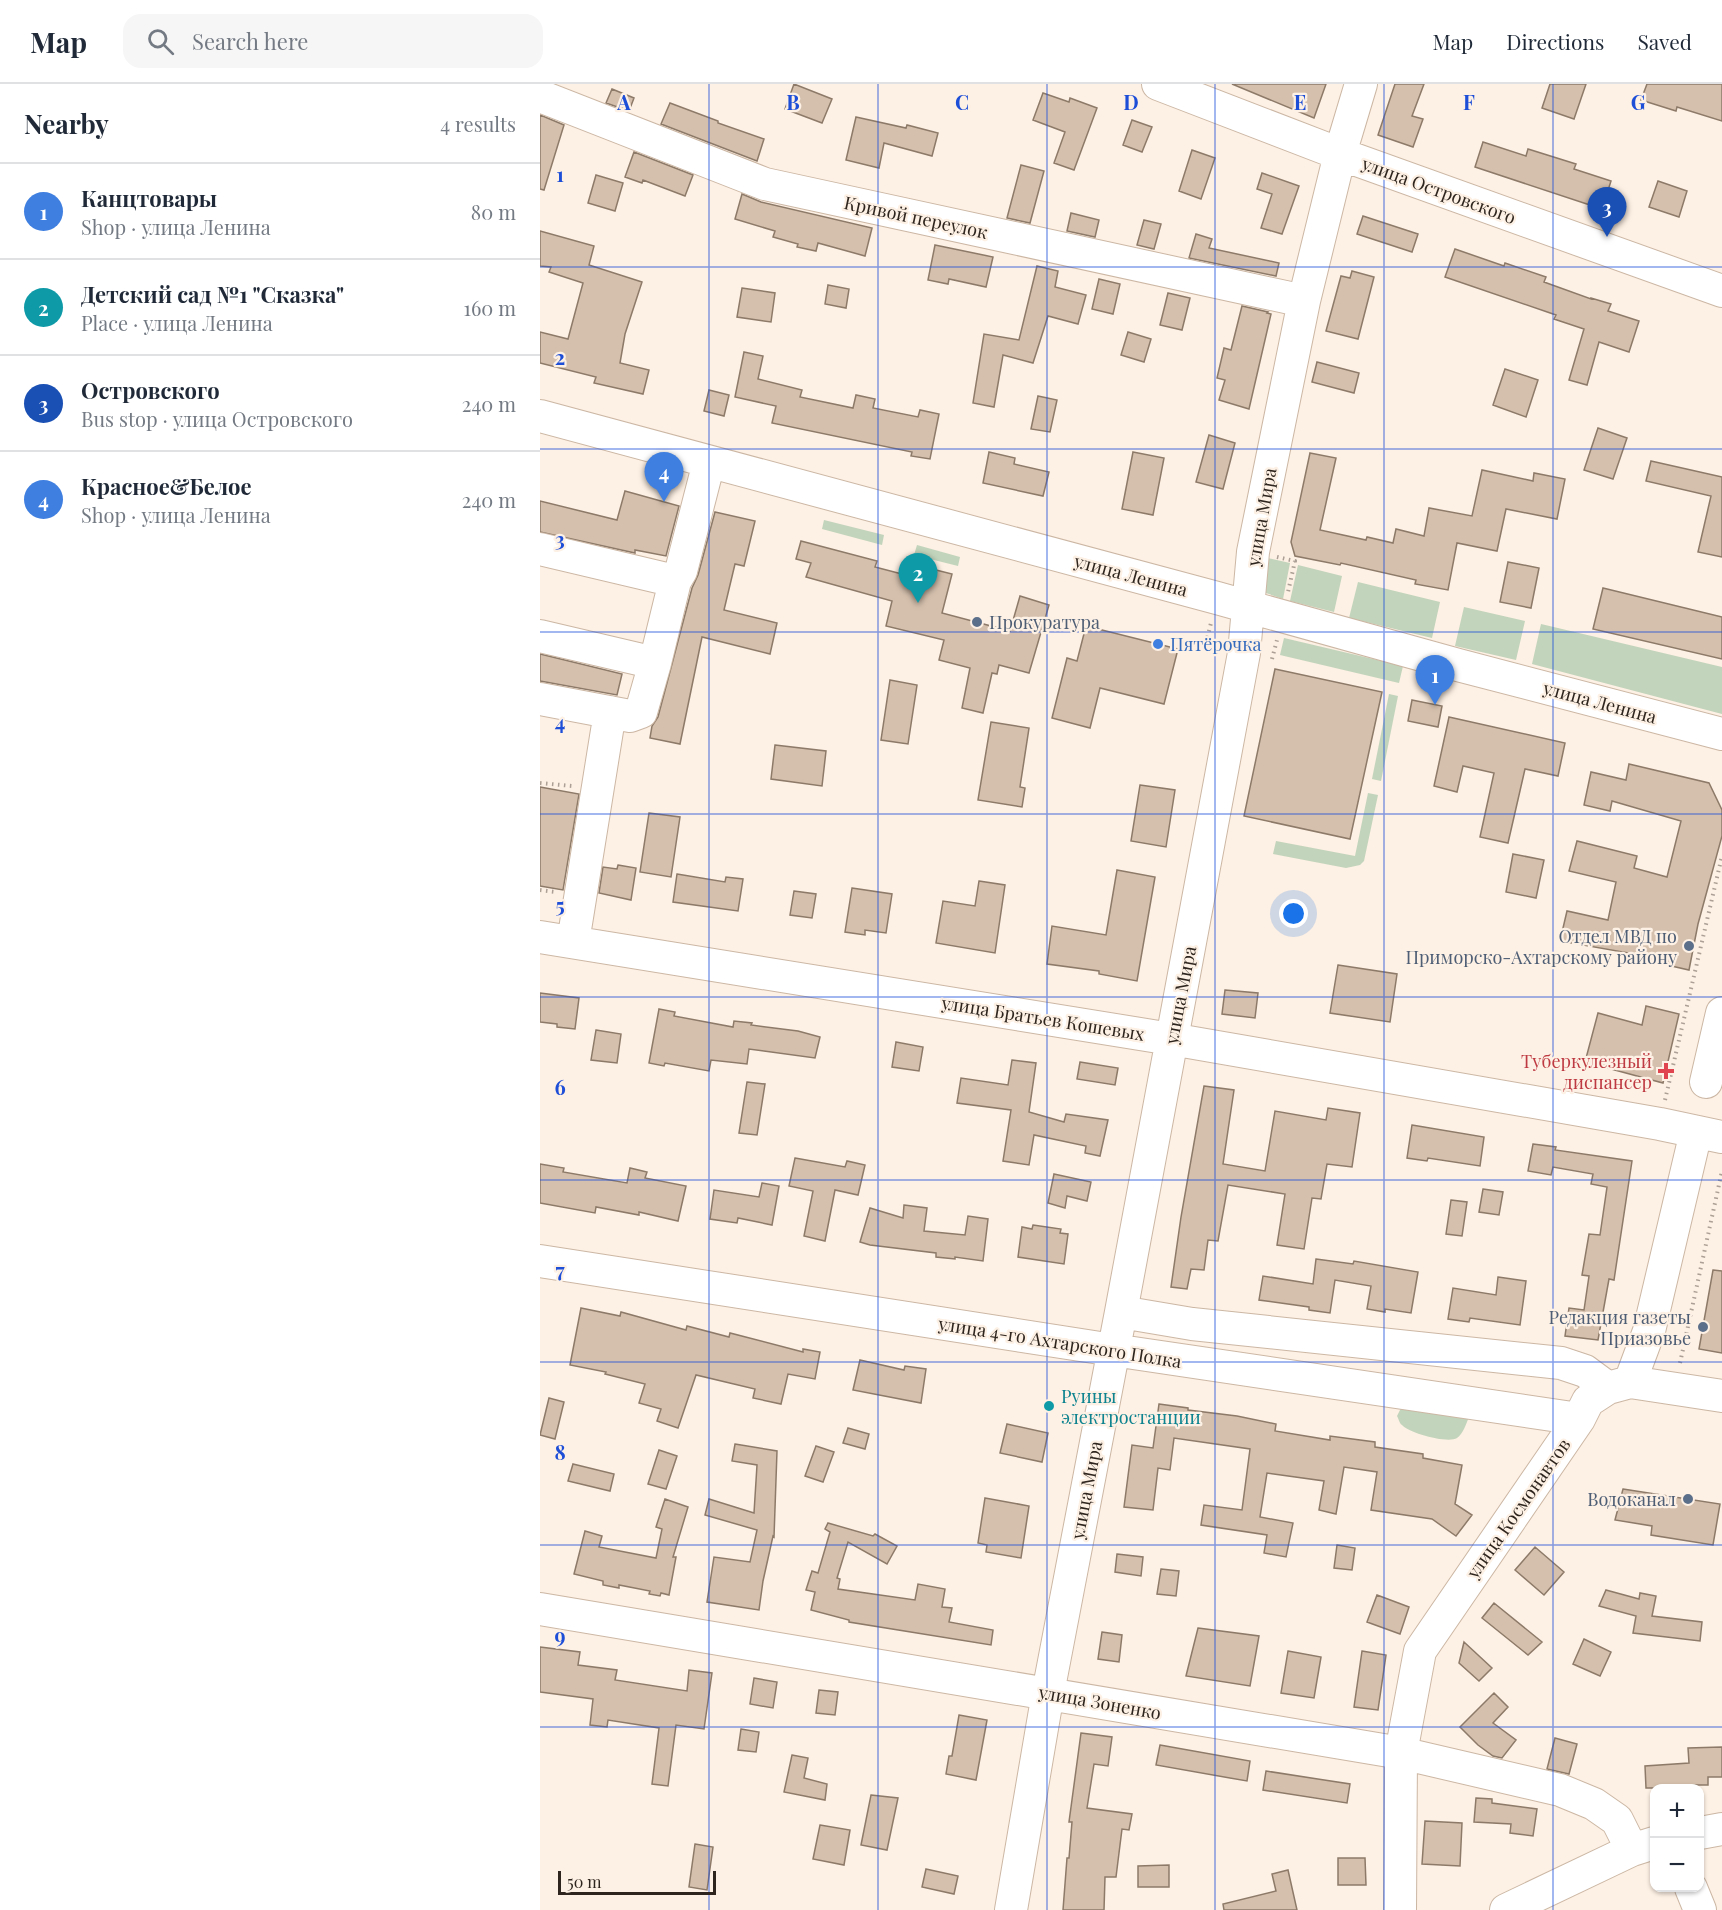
<!DOCTYPE html>
<html lang="en">
<head>
<meta charset="utf-8">
<style>
  body { margin:0; font-family:"Playfair Display",serif; background:#f6f6f7; color:#1f2937 }
  .controls { position:absolute; right:18px; bottom:18px; display:grid; overflow:hidden; border-radius:12px; box-shadow:0 2px 4px #0004 }
  .controls button { width:54px; height:54px; display:grid; place-items:center; padding:0; border:0; border-bottom:2px solid #e0e1e3; background:#fff; color:#1f2937; font:30px sans-serif }
  .scale { position:absolute; left:18px; bottom:15px; width:158px; box-sizing:border-box; padding-left:6px; border:3px solid #2e251e; border-top:0; font-size:16px; line-height:21px; white-space:nowrap; color:#2e251e; -webkit-text-stroke:4px #fdf0e4; paint-order:stroke }
  .you { position:absolute; left:754px; top:830px; width:21px; height:21px; margin:-15px; border:4px solid #fff; border-radius:50%; background:#1a73e8; box-shadow:0 0 0 9px #1a73e833 }
  .badge { display:grid; place-items:center; width:39px; height:39px; border-radius:50%; background:#1a73e8; color:#fff; font-size:20px; font-weight:700 }
  .pin { position:absolute; translate:-50% -50px; filter:drop-shadow(0 2px 3px #0008) }
  .pin::after { content:''; position:absolute; top:32px; width:21px; height:18px; background:inherit; clip-path:polygon(0 0,100% 0,50% 100%) }
  .list { margin:0; padding:0; list-style:none }
  h2 { display:flex; justify-content:space-between; align-items:center; height:78px; margin:0; padding:0 24px; font-size:26px }
  h2 small { font-size:20px; font-weight:400; color:#747a83 }
  .list li { display:grid; grid-template-columns:39px 1fr auto; gap:18px; align-items:center; box-sizing:border-box; height:96px; padding:0 24px; border-top:2px solid #e0e1e3 }
  .list b { display:block; font-size:22px; white-space:nowrap }
  .list p { margin:0; font-size:20px; white-space:nowrap; color:#747a83 }
  .list em { font-size:20px; font-style:normal; color:#747a83 }
  .icon { flex:none; width:33px; height:33px; fill:none; stroke:currentColor; stroke-width:2; stroke-linecap:round; stroke-linejoin:round }
  .map { position:relative; flex:none; width:1182px; height:1826px; overflow:hidden }
  header { display:flex; align-items:center; gap:36px; box-sizing:border-box; height:84px; padding:0 30px; background:#fff; border-bottom:2px solid #e0e1e3 }
  header strong { font-size:28px }
  nav { display:flex; gap:33px; margin-inline-start:auto; font-size:21px }
  .search { width:420px; height:54px; background:#f6f6f7; display:flex; align-items:center; gap:15px; box-sizing:border-box; padding:0 21px; border-radius:18px; color:#747a83; font-size:22px }
  main { display:flex }
  aside { flex:1; background:#fff }
  .map>svg:first-child { display:block }
  .green { fill:#c2d4bb }
  .building { fill:#d5c0ad; stroke:#8d7a68; stroke-width:1.5 }
  .lines { fill:none; stroke-linecap:round; stroke-linejoin:round }
  .minor-casing { stroke:#ccb7a4; stroke-width:34 }
  .path { stroke:#aca096; stroke-width:4; stroke-dasharray:1.5 4.5; stroke-linecap:butt }
  .minor { stroke:#fff; stroke-width:32 }
  .grid { fill:none; stroke:#1d4ed8; stroke-width:1.5; stroke-opacity:0.55 }
  .service-dot { fill:#5c6f8a; stroke:#fdf0e4; stroke-width:2 }
  .shop-dot { fill:#3f7fe0; stroke:#fdf0e4; stroke-width:2 }
  .health-dot { fill:#e0444e; stroke:#fdf0e4; stroke-width:2 }
  .culture-dot { fill:#0f9aa8; stroke:#fdf0e4; stroke-width:2 }
  .labels { text-anchor:middle; dominant-baseline:central; stroke-width:4.5; stroke-linejoin:round; paint-order:stroke }
  .street-label { font-size:18px; fill:#2e251e; stroke:#fdf0e4 }
  .service-label { font-size:18px; fill:#4e5e75; stroke:#fdf0e4; text-anchor:end }
  .shop-label { font-size:18px; fill:#366cbe; stroke:#fdf0e4; text-anchor:start }
  .health-label { font-size:18px; fill:#be3a42; stroke:#fdf0e4; text-anchor:end }
  .culture-label { font-size:18px; fill:#0d838f; stroke:#fdf0e4; text-anchor:start }
  .grid-label { font-size:20px; text-anchor:middle; font-weight:bold; fill:#1d4ed8; stroke:#fdf0e4; stroke-width:4.5; stroke-linejoin:round; paint-order:stroke }
</style>
</head>
<body>
<header>
<strong>Map</strong>
<div class="search"><svg class="icon" aria-label="search" viewBox="0 0 24 24"><circle cx="10" cy="10" r="6"/><path d="M15 15l6 6"/></svg>Search here</div>
<nav><a>Map</a><a>Directions</a><a>Saved</a></nav>
</header>
<main>
<aside>
<h2>Nearby<small>4 results</small></h2>
<ul class="list">
<li><span class="badge" style="background:#3f7fe0">1</span><div><b>Канцтовары</b><p>Shop · улица Ленина</p></div><em>80 m</em></li>
<li><span class="badge" style="background:#0f9aa8">2</span><div><b>Детский сад №1 &quot;Сказка&quot;</b><p>Place · улица Ленина</p></div><em>160 m</em></li>
<li><span class="badge" style="background:#1a4fb4">3</span><div><b>Островского</b><p>Bus stop · улица Островского</p></div><em>240 m</em></li>
<li><span class="badge" style="background:#3f7fe0">4</span><div><b>Красное&amp;Белое</b><p>Shop · улица Ленина</p></div><em>240 m</em></li>
</ul>
</aside>
<div class="map">
<svg width="1182" height="1826" viewBox="0 0 1182 1826">
  <rect width="100%" height="100%" fill="#fdf0e4"/>
  <path class="green" d="M284,436L344,451L342,461L282,445Z
    M377,461L420,473L418,482L374,471Z
    M723,473L750,479L743,515L726,509L721,503Z
    M758,481L802,492L794,528L750,517Z
    M818,498L900,518L892,554L809,534Z
    M924,523L985,537L976,576L915,562Z
    M1001,540L1182,583V630L992,580Z
    M744,554L863,582L859,599L740,571Z
    M849,610L858,612L841,697L832,695Z
    M828,709L838,711L824,777L820,781L806,784L733,770L736,757L815,772Z
    M864,1318L929,1333C926,1340 923,1350 917,1354C908,1360 869,1349 862,1341C859,1339 859,1335 857,1332Z"/>
  <path class="building" d="M254,0L292,15L282,39L245,25Z
    M692,0H786L774,34Z
    M855,0H884L872,32L883,35L873,63L838,51Z
    M1010,0H1046L1034,35L1002,24Z
    M1107,0H1182V37L1137,23L1136,27L1101,16Z
    M72,5L94,14L89,27L66,19Z
    M503,9L529,18L530,14L557,24L534,86L514,79L525,48L493,36Z
    M130,19L178,37V39L224,55L217,77L121,40Z
    M0,31L24,41L4,106L0,105Z
    M316,33L366,44L367,41L398,49L392,72L344,59L339,84L306,76Z
    M592,36L612,43L602,68L583,61Z
    M943,58L986,72L988,65L1036,80L1034,85L1071,97L1062,125L935,83Z
    M652,66L675,74L661,115L639,107Z
    M94,68L153,91L145,112L103,96L102,99L85,93Z
    M481,81L504,87L490,139L467,134Z
    M722,89L759,102L742,150L721,144L732,110L717,105Z
    M56,91L83,99L75,127L48,119Z
    M1118,97L1147,107L1139,133L1109,123Z
    M202,110L221,118L332,144L325,172L278,159L276,167L257,163L258,160L233,153L235,147L195,135Z
    M531,129L559,136L555,153L527,147Z
    M823,132L878,150L872,168L817,150Z
    M604,136L621,140L614,165L597,161Z
    M0,147L54,162L49,181L102,198L85,250L80,279L109,286L103,310L54,299L56,293L0,279V248L28,255L43,199L9,188L11,183L0,182Z
    M656,150L672,155L669,164L739,179L736,192L649,174Z
    M395,161L453,173L446,203L409,195L408,200L388,196Z
    M915,165L964,182L965,179L1006,193L1004,198L1051,215V214L1071,220L1068,227L1099,237L1089,268L1059,258L1047,301L1029,296L1044,245L1014,235L1016,231L905,193Z
    M497,182L518,187L515,203L546,211L538,240L508,232L493,279L463,271L454,323L433,319L444,250L479,256Z
    M812,187L834,193L818,255L786,247L801,192L810,194Z
    M559,195L580,200L573,230L552,225Z
    M288,201L309,205L306,224L285,220Z
    M202,204L235,209L231,238L197,233Z
    M628,209L650,214L642,246L620,241Z
    M702,222L728,228L727,229L731,230L709,325L679,316L685,296L677,294L684,264L691,266Z
    M588,248L611,255L604,278L581,271Z
    M204,268L223,272L218,295L262,306L260,313L313,324L316,311L335,315L333,324L378,333L380,326L399,330L390,375L371,372L372,368L232,339L236,322L195,313Z
    M777,278L819,289L814,309L772,298Z
    M965,285L998,296L986,333L953,321Z
    M169,306L189,311L184,332L164,327Z
    M498,312L517,316L510,348L491,345Z
    M1058,344L1087,354L1073,395L1044,386Z
    M669,351L695,359L683,405L656,398Z
    M449,368L475,374L474,380L509,388L503,412L443,399Z
    M593,368L624,374L613,431L582,425Z
    M770,369L796,374L780,446L826,456L827,453L853,459L856,445L884,452L889,424L932,432L942,386L993,397L994,389L1025,395L1017,435L966,425L957,467L917,459L908,506L875,500L876,496L801,479L800,481L755,472L751,458Z
    M1111,377L1182,393V473L1158,468L1171,412L1106,397Z
    M85,407L139,422L126,472L95,466V469L0,448V417L77,436Z
    M175,428L215,437L204,482L195,480L184,526L237,539L230,570L162,553L140,660L110,654L112,642L118,633L152,504L158,491Z
    M261,457L337,477L335,483L385,496L388,484L412,490L402,529L470,547L480,512L509,521L489,589L459,581L457,590L452,589L443,629L422,624L430,584L399,576L404,556L346,542L352,517L266,493L271,479L256,475Z
    M968,478L999,484L991,524L960,518Z
    M1063,504L1182,533V575L1053,545Z
    M546,542L638,565L624,620L560,604L550,644L512,634L527,574L537,577Z
    M0,570L82,590L77,611L0,597Z
    M735,585L842,608L810,755L704,732Z
    M350,596L377,601L368,660L341,656Z
    M872,616L902,622L898,643L868,637Z
    M909,633L1025,659L1018,692L985,685L968,759L940,753L954,689L923,682L917,708L894,702Z
    M451,638L489,644L480,703L485,704L482,723L438,716Z
    M235,661L286,667L282,702L231,695Z
    M1089,680L1169,699L1182,726V752L1158,840L1149,886L1105,876L1106,872L1020,857L1027,827L1068,836L1076,798L1029,787L1037,757L1097,772L1094,784L1127,793L1141,737L1072,717L1070,727L1044,721L1051,688L1086,696Z
    M600,701L635,706L626,763L591,757Z
    M0,703L39,710L23,806L0,802Z
    M109,729L140,733L131,793L100,788Z
    M973,770L1004,776L996,814L966,808Z
    M78,781L96,784L91,816L59,809L63,783L77,785Z
    M577,786L615,793L597,897L559,890V887L507,880L512,842L566,851Z
    M137,790L185,798L186,793L203,795L198,827L133,818Z
    M439,797L465,801L455,869L396,859L403,817L435,822Z
    M312,804L352,810L346,849L325,846V851L305,848Z
    M254,807L276,810L272,834L250,831Z
    M798,881L857,890L850,938L790,929Z
    M685,906L718,909L715,934L682,930Z
    M0,909L39,914L35,945L17,943V940L0,938Z
    M1106,922L1139,930L1123,999L1045,978L1058,929L1102,941Z
    M119,925L135,928L134,932L193,943L194,937L212,939L211,941L258,947L280,953L275,974L209,965L207,980L171,976L169,987L125,979L124,982L109,979Z
    M56,946L81,950L77,979L51,976Z
    M356,958L383,963L379,987L352,983Z
    M472,976L496,979L489,1028L524,1038L526,1030L568,1036L560,1072L545,1069L546,1062L494,1051L489,1081L463,1077L471,1026L417,1019L421,994L468,1001Z
    M540,978L578,984L575,1001L537,995Z
    M207,998L225,1000L217,1051L199,1049Z
    M664,1002L694,1006L683,1080L725,1087L735,1027L786,1036L788,1024L820,1029L812,1083L787,1080L781,1115L772,1114L764,1165L737,1161L745,1110L688,1101L678,1157L668,1156L664,1186L651,1185L647,1205L631,1203L641,1133Z
    M872,1041L944,1053L940,1082L888,1074L887,1077L867,1074Z
    M993,1060L1016,1063L1015,1066L1092,1077L1074,1196L1069,1195L1058,1256L1025,1252L1029,1224L1044,1226L1049,1192L1042,1191L1049,1150L1060,1151L1067,1103L1051,1100L1053,1090L1013,1083L1011,1091L988,1087Z
    M255,1074L305,1083L307,1077L325,1081L318,1111L295,1106L285,1157L264,1152L273,1107L249,1102Z
    M0,1080L24,1084L23,1088L87,1099L90,1084L107,1088L105,1094L146,1102L138,1137L99,1128V1131L56,1123L55,1129L0,1119Z
    M514,1090L551,1098L547,1117L527,1112L525,1124L508,1119Z
    M222,1099L239,1102L232,1141L198,1134L197,1139L170,1135L174,1106L219,1113Z
    M943,1105L963,1108L959,1131L939,1128Z
    M911,1116L927,1118L922,1152L906,1150Z
    M364,1121L387,1124L384,1147L425,1151L428,1132L448,1135L443,1177L415,1173V1175L396,1173V1169L330,1161L320,1158L330,1124L363,1134Z
    M493,1141L521,1145L520,1149L528,1150L524,1180L478,1173L482,1143L492,1145Z
    M776,1175L813,1180L814,1177L878,1188L871,1229L845,1225V1228L827,1225L831,1202L795,1196L790,1229L769,1226V1223L719,1216L723,1192L773,1200Z
    M1173,1186L1182,1187V1269L1159,1265Z
    M958,1193L986,1197L980,1241L930,1234L929,1238L908,1235L913,1204L956,1211Z
    M41,1224L80,1232L81,1228L146,1246L147,1242L189,1253L190,1249L263,1268V1265L280,1268L275,1295L248,1290L241,1320L213,1314L215,1305L156,1291L138,1344L117,1337L121,1325L99,1319L105,1300L65,1290L66,1288L30,1281Z
    M320,1276L364,1286L365,1282L386,1285L381,1319L313,1306Z
    M9,1314L24,1318L15,1355L0,1351Z
    M619,1320L648,1324V1326L697,1332L736,1340L735,1347L790,1356V1352L835,1358V1363L883,1370V1374L922,1381L915,1420L932,1431L916,1452L892,1435L831,1426L837,1388L804,1383L796,1430L779,1426L784,1397L727,1389L720,1433L753,1439L746,1473L724,1469L727,1451L661,1441L664,1421L702,1426L710,1365L634,1354L630,1386L618,1384L613,1426L584,1423L592,1361L613,1364Z
    M467,1340L508,1349L502,1378L460,1369Z
    M308,1344L329,1350L325,1365L303,1359Z
    M195,1360L237,1367L234,1453L233,1452L223,1497L219,1526L167,1518L174,1473L210,1478L217,1446L165,1431L169,1415L214,1429L217,1381L192,1377Z
    M276,1362L294,1368L283,1398L265,1392Z
    M119,1366L137,1372L126,1405L108,1400Z
    M33,1380L74,1390L70,1407L28,1397Z
    M1083,1405L1180,1420L1173,1461L1111,1451L1112,1442L1075,1436Z
    M445,1414L489,1422L481,1474L446,1468L447,1461L438,1459Z
    M125,1415L148,1423L133,1473H136L129,1511L121,1509L120,1512L109,1510L110,1507L79,1501V1504L63,1501V1497L34,1490L45,1447L62,1452L59,1463L116,1474L122,1445L116,1443Z
    M288,1439L333,1452L335,1450L357,1462L347,1480L308,1458L297,1494L300,1495L298,1505L375,1516L378,1500L405,1505L402,1523L412,1524L409,1538L453,1546L451,1561L309,1538V1536L271,1526L275,1508L266,1506L272,1487L278,1489L290,1448L285,1445Z
    M797,1461L815,1464L812,1486L794,1484Z
    M995,1463L1024,1488L1004,1511L975,1486Z
    M577,1470L603,1473L601,1492L575,1488Z
    M621,1485L639,1487L636,1512L617,1510Z
    M1066,1506L1099,1515L1100,1509L1116,1512L1112,1532L1162,1538L1160,1557L1093,1549L1096,1532L1059,1522Z
    M837,1511L869,1523L860,1550L827,1538Z
    M954,1519L1002,1558L988,1571L942,1534Z
    M658,1544L719,1552L710,1602L646,1592Z
    M562,1548L582,1551L579,1578L558,1575Z
    M1044,1555L1071,1568L1060,1592L1033,1580Z
    M924,1558L952,1584L939,1597L919,1579Z
    M0,1563L40,1568L38,1581L77,1586L75,1596L147,1607L149,1586L172,1589L164,1645L136,1641L128,1702L112,1700L119,1644L68,1636L67,1643L50,1641L53,1615L0,1608Z
    M748,1567L781,1573L774,1614L741,1609Z
    M822,1567L846,1571L838,1626L814,1623Z
    M214,1594L237,1598L233,1624L210,1620Z
    M279,1606L298,1608L295,1631L276,1629Z
    M954,1609L968,1623L953,1639L976,1656L962,1674L953,1672L938,1661L920,1643Z
    M419,1631L447,1636L436,1696L406,1690L409,1672H412Z
    M201,1645L219,1648L216,1668L198,1666Z
    M541,1649L572,1653L568,1682L554,1680L547,1724L592,1730L589,1746L582,1745L576,1793H565L564,1826H523L527,1774H529L532,1738H529Z
    M1015,1654L1037,1660L1029,1690L1007,1685Z
    M620,1661L710,1677L707,1697L616,1681Z
    M1182,1663V1693H1168V1701H1126V1704H1106L1105,1682L1149,1679L1148,1664Z
    M252,1671L268,1674L264,1694L287,1700L285,1716L244,1708Z
    M726,1687L810,1700L807,1719L723,1706Z
    M331,1711L358,1714L347,1766L321,1761Z
    M936,1714L952,1715V1719L997,1725L993,1752L970,1749L971,1740L934,1738Z
    M885,1737L922,1739L920,1782L882,1780Z
    M280,1741L310,1746L304,1781L273,1775Z
    M155,1760L173,1763L167,1806L149,1803Z
    M798,1774H825L826,1801H798Z
    M629,1781V1803H598V1782Z
    M386,1785L418,1792L414,1810L382,1803Z
    M748,1786L757,1826H684L683,1820L736,1807L732,1790Z"/>
  <g class="lines">
    <g class="minor-casing">
      <path id="minor" d="M618,0L800,70L1182,207
        M0,12L225,100L764,217
        M0,332L677,514L918,581L1182,650
        M0,465L135,497
        M0,552L115,579
        M0,615L90,632L101,628L115,579L135,497L141,487L169,378
        M0,853L631,955L1120,1040L1182,1053
        M33,858L70,628
        M1166,998L1182,929
        M0,1177L573,1266L1039,1335
        M581,1228L652,1240L1021,1279L1045,1287L1068,1304
        M1090,1298L1182,1312
        M0,1525L861,1669L1020,1706L1054,1720L1077,1736L1092,1766
        M1160,1749L1182,1745
        M1151,1804L1160,1826
        M471,1826L508,1609L581,1228L704,569L713,468L764,217L800,70L821,0
        M860,1826L861,1669L880,1567L1039,1335L1048,1317L1068,1304L1090,1298L1109,1247L1156,1048
        M966,1826L1092,1766L1114,1759"/>
    </g>
    <path class="path" d="M737,473L755,477L748,508
      M666,559L671,539
      M732,575L737,556
      M0,699L32,702
      M0,806L16,808
      M1125,1016L1182,772
      M1140,1279L1182,1087"/>
    <use href="#minor" class="minor"/>
  </g>
  <path class="grid" d="M169,0V1826M338,0V1826M507,0V1826M675,0V1826M844,0V1826M1013,0V1826M0,183H1182M0,365H1182M0,548H1182M0,730H1182M0,913H1182M0,1096H1182M0,1278H1182M0,1461H1182M0,1643H1182"/>
  <g class="service-dot">
    <circle cx="437" cy="538" r="6"/>
    <circle cx="1149" cy="862" r="6"/>
    <circle cx="1163" cy="1243" r="6"/>
    <circle cx="1148" cy="1415" r="6"/>
  </g>
  <circle class="shop-dot" cx="618" cy="560" r="6"/>
  <path class="health-dot" d="M1123 978h6v6h6v6h-6v6h-6v-6h-6v-6h6z"/>
  <circle class="culture-dot" cx="509" cy="1322" r="6"/>
  <g class="labels">
    <g class="street-label">
      <text transform="translate(899 106) rotate(20)">улица Островского</text>
      <text transform="translate(376 133) rotate(12)">Кривой переулок</text>
      <text transform="translate(721 433) rotate(-80)">улица Мира</text>
      <text transform="translate(591 491) rotate(15)">улица Ленина</text>
      <text transform="translate(1060 618) rotate(15)">улица Ленина</text>
      <text transform="translate(640 911) rotate(-79)">улица Мира</text>
      <text transform="translate(503 934) rotate(9)">улица Братьев Кошевых</text>
      <text transform="translate(520 1258) rotate(9)">улица 4-го Ахтарского Полка</text>
      <text transform="translate(546 1406) rotate(-79)">улица Мира</text>
      <text transform="translate(978 1424) rotate(-55)">улица Космонавтов</text>
      <text transform="translate(560 1618) rotate(10)">улица Зоненко</text>
    </g>
    <g class="service-label">
      <text x="449" y="538" text-anchor="start">Прокуратура</text>
      <text x="1137" y="852">Отдел МВД по<tspan x="1137" dy="21">Приморско-Ахтарскому району</tspan></text>
      <text x="1151" y="1233">Редакция газеты<tspan x="1151" dy="21">Приазовье</tspan></text>
      <text x="1136" y="1415">Водоканал</text>
    </g>
    <g class="shop-label">
      <text x="630" y="560">Пятёрочка</text>
    </g>
    <g class="health-label">
      <text x="1112" y="977">Туберкулезный<tspan x="1112" dy="21">диспансер</tspan></text>
    </g>
    <g class="culture-label">
      <text x="521" y="1312">Руины<tspan x="521" dy="21">электростанции</tspan></text>
    </g>
  </g>
  <g class="grid-label">
    <text x="84" y="26">A</text>
    <text x="253" y="26">B</text>
    <text x="422" y="26">C</text>
    <text x="591" y="26">D</text>
    <text x="760" y="26">E</text>
    <text x="929" y="26">F</text>
    <text x="1098" y="26">G</text>
    <text x="20" y="98">1</text>
    <text x="20" y="281">2</text>
    <text x="20" y="463">3</text>
    <text x="20" y="646">4</text>
    <text x="20" y="829">5</text>
    <text x="20" y="1011">6</text>
    <text x="20" y="1194">7</text>
    <text x="20" y="1376">8</text>
    <text x="20" y="1559">9</text>
  </g>
</svg>
<div class="controls">
<button>+</button>
<button>−</button>
</div>
<div class="scale">50 m</div>
<div class="you"></div>
<div class="pin badge" style="left:895px;top:621px;background:#3f7fe0">1</div>
<div class="pin badge" style="left:378px;top:519px;background:#0f9aa8">2</div>
<div class="pin badge" style="left:1067px;top:153px;background:#1a4fb4">3</div>
<div class="pin badge" style="left:124px;top:418px;background:#3f7fe0">4</div>
</div>
</main>
</body>
</html>
